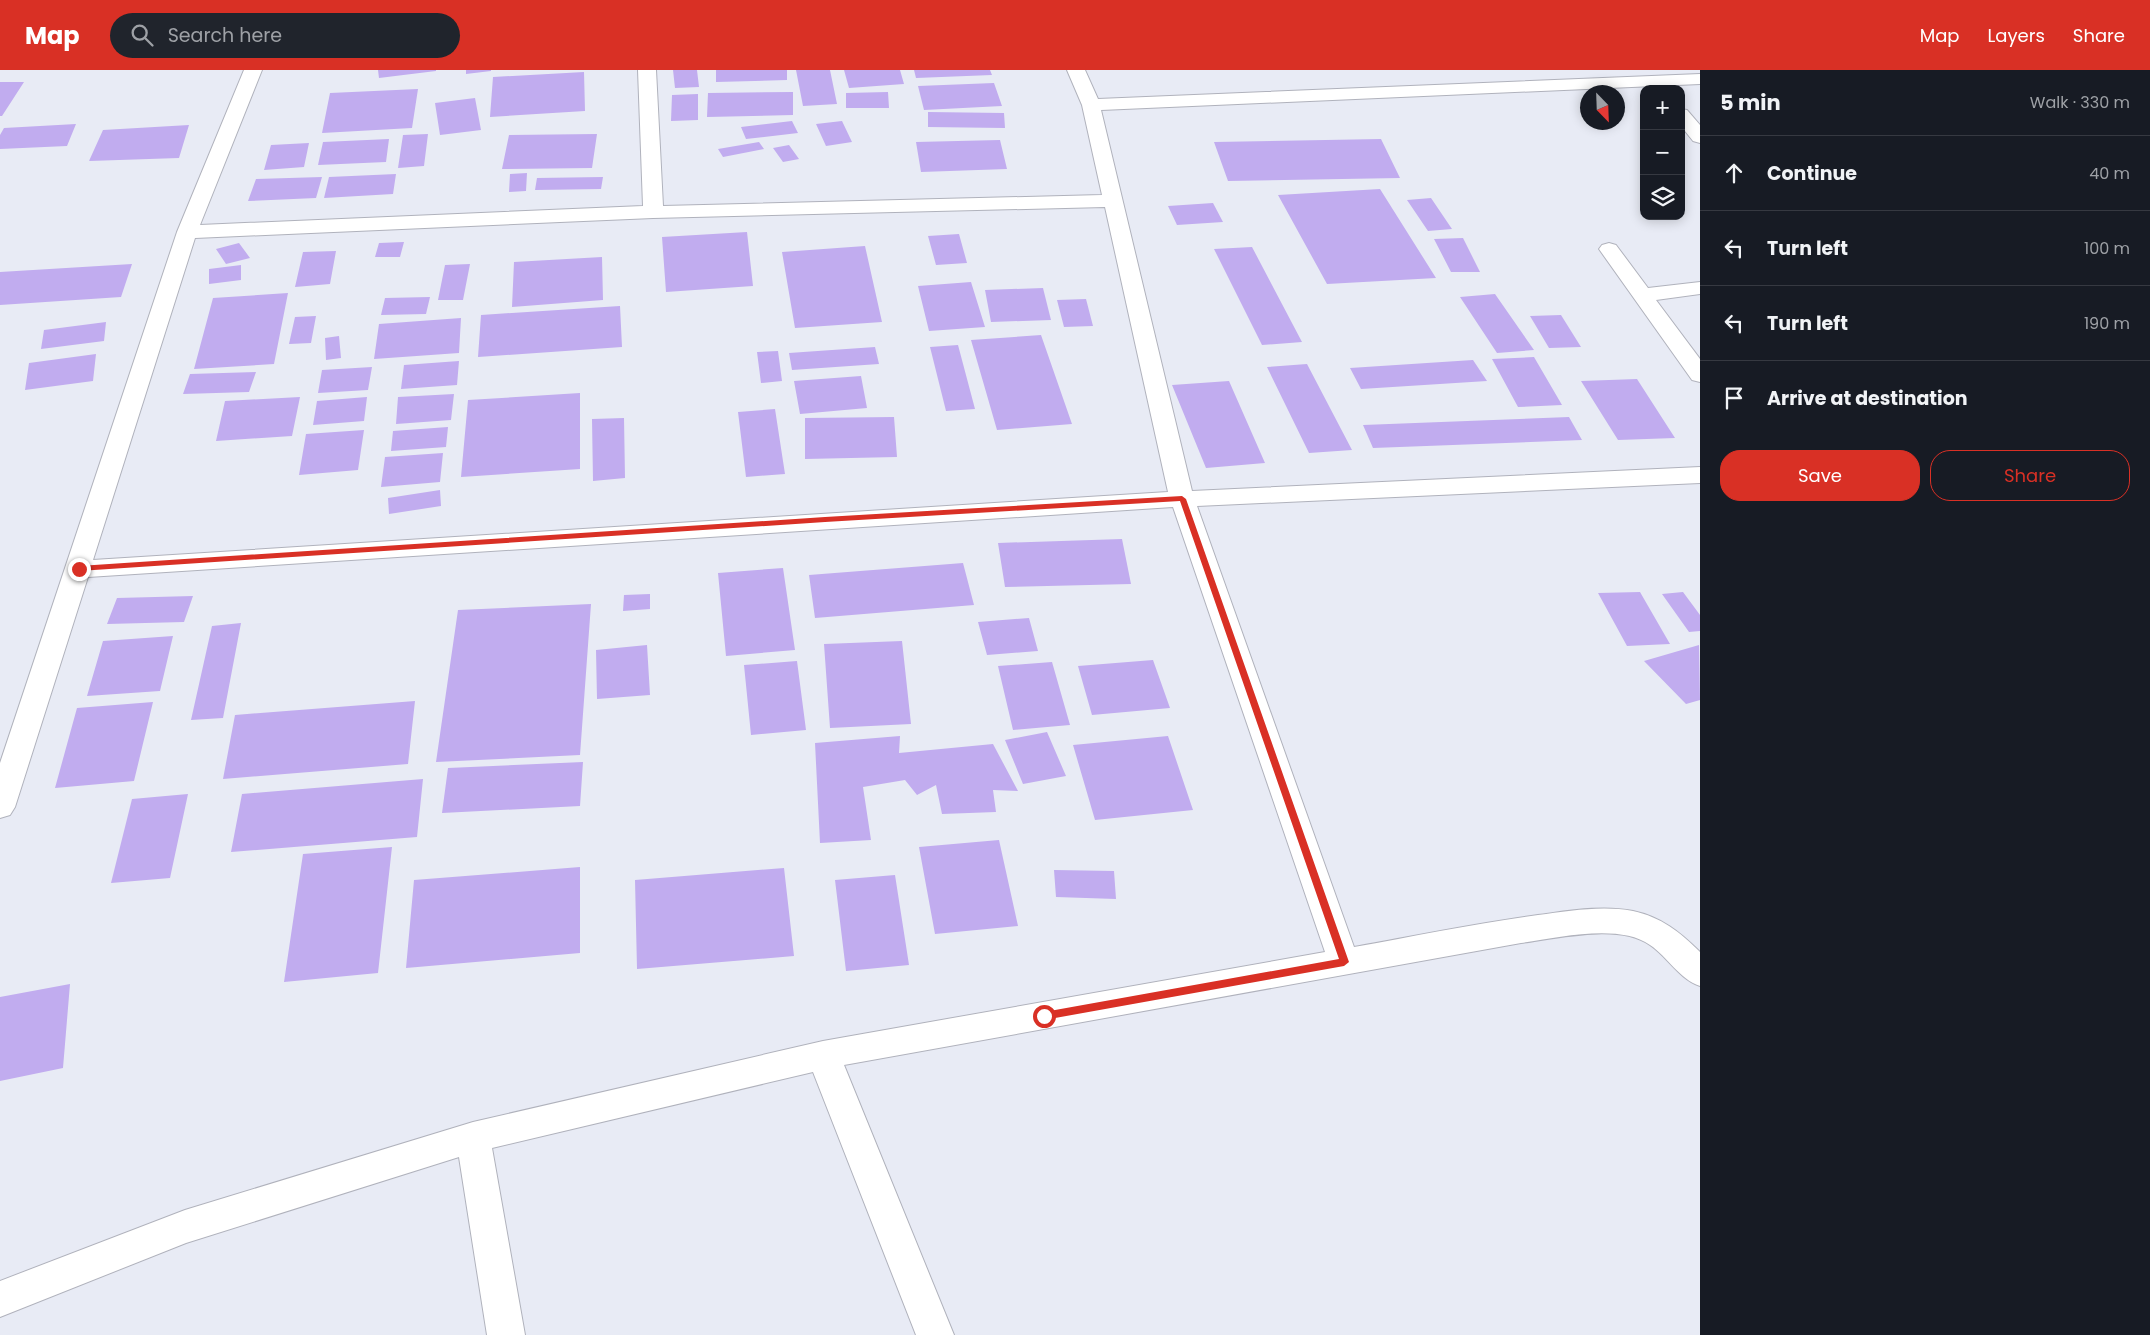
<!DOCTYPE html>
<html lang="en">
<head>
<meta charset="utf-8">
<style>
  body { margin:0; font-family:Poppins,sans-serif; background:#20242c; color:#f1f3f6 }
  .controls { position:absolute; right:15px; top:15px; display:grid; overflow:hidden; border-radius:10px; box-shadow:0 2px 12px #0003 }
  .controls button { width:45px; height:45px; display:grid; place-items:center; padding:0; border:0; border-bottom:1px solid #363941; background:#171b24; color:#f1f3f6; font:25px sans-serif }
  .compass { position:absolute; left:1580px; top:15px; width:45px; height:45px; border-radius:50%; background:#171b24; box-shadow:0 2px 12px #0003; rotate:157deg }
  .stop { position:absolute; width:15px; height:15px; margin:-11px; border:4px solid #d93025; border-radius:50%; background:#fff }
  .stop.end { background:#d93025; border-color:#fff; box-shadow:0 1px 5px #0008 }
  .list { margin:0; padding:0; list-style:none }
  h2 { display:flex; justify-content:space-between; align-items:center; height:65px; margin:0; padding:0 20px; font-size:21px }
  h2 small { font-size:16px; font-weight:400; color:#9ea1a6 }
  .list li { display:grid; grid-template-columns:32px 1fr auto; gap:15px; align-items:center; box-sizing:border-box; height:75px; padding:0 20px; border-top:1px solid #363941 }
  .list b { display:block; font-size:19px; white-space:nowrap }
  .list em { font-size:16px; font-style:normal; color:#9ea1a6 }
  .actions { display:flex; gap:10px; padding:15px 20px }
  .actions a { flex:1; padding:11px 0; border:1px solid #d93025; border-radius:20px; text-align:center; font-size:18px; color:#d93025 }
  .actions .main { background:#d93025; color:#fff }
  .icon { flex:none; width:28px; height:28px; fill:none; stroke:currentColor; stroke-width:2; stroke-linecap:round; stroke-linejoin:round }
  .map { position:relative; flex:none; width:1700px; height:1265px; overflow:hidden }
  header { display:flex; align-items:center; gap:30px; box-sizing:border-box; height:70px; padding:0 25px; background:#d93025; color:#fff }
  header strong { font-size:24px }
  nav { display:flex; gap:28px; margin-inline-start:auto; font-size:18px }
  .search { width:350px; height:45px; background:#20242c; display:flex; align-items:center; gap:12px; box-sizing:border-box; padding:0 18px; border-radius:28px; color:#9ea1a6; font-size:19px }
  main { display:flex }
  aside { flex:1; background:#171b24 }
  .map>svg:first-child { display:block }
  .building { fill:#c1acef }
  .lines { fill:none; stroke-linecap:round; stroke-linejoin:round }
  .minor-casing { stroke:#b0b2bc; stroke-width:2 }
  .minor { fill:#fff; fill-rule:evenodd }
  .route { fill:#d93025 }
</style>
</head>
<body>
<header>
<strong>Map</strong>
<div class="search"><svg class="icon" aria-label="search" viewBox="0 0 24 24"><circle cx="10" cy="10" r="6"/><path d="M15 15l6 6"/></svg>Search here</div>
<nav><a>Map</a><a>Layers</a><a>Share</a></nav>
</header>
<main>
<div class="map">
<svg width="1700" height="1265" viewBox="0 0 1700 1265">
  <rect width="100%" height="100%" fill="#e8ebf5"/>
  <path class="building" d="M378,0H436V1L379,8Z
    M466,0H491V1L466,4Z
    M673,0H697L699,17L675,18Z
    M716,0H787V10L716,12Z
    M796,0H830L837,34L803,36Z
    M844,0H900L904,14L849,18Z
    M914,0H990L992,5L916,8Z
    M584,2L585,41L490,47L493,7Z
    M0,12H24L2,46H0Z
    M994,13L1002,36L924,40L918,16Z
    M418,19L412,58L322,63L330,23Z
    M793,22V45L707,47L708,23Z
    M888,22L889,38H846V23Z
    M698,24V50L671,51L672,25Z
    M475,28L481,60L440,65L435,33Z
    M928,42L1004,43L1005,58L928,57Z
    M792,51L798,63L746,69L741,57Z
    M842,51L852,72L826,76L816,54Z
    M76,54L67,76L0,79V65L4,58Z
    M189,55L179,88L89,91L103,60Z
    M428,64L424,96L398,98L403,65Z
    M597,64L592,98L502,99L509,65Z
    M389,69L386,92L318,95L323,72Z
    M1381,69L1400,108L1228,111L1214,72Z
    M1000,70L1007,99L921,102L916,72Z
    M759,72L764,79L723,87L718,79Z
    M309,73L304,97L264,100L271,75Z
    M789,75L799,89L783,92L773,78Z
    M527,103L526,121L509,122L510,104Z
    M396,104L393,124L324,128L329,107Z
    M322,107L316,128L248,131L256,109Z
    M603,107L601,119L535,120L537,108Z
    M1380,119L1436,208L1327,214L1278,125Z
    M1431,128L1452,159L1428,161L1407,130Z
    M1213,133L1223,152L1177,155L1168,136Z
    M747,162L753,216L666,222L662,167Z
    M959,164L967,193L936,195L928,166Z
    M1463,168L1480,202H1451L1434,169Z
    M404,172L400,187H375L379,173Z
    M239,173L250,188L226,194L216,179Z
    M865,176L882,252L795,258L782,182Z
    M1252,177L1302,272L1262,275L1214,179Z
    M336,181L330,214L295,217L303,182Z
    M602,187L603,230L512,237L514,192Z
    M132,194L121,227L0,235V202Z
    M470,194L463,230H438L445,195Z
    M241,195V210L209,214V199Z
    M971,212L985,257L929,261L918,216Z
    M1043,218L1051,250L991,252L985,220Z
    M288,223L274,294L194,299L213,228Z
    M1495,224L1534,280L1497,283L1460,227Z
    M430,227L426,244L381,245L385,228Z
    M1086,229L1093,256L1064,257L1057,230Z
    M620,236L622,277L478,287L481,245Z
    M1561,245L1581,277L1549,278L1530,246Z
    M316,246L311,273L289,274L295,247Z
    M461,248L459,283L374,289L379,254Z
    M106,252L104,271L41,279L44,260Z
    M1041,265L1072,354L997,360L971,270Z
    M339,266L341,288L326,290L325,268Z
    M958,275L975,339L946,341L930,277Z
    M875,277L879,294L792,300L789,283Z
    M778,281L782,311L761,313L757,282Z
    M96,284L93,311L25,320L29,293Z
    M1534,287L1562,335L1518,337L1492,289Z
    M1473,290L1487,311L1361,319L1350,298Z
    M459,291L457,315L401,319L404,295Z
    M1307,294L1352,380L1309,383L1267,297Z
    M372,297L368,320L318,323L322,300Z
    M256,302L249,322L183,324L190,304Z
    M861,306L867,338L800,344L794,311Z
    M1637,309L1675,368L1618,370L1581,311Z
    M1229,311L1265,393L1206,398L1172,315Z
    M580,323V399L461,407L468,330Z
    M454,324L451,350L396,354L398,327Z
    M300,327L292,366L216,371L225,331Z
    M367,327L364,351L313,355L317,331Z
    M775,339L785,404L746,407L738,342Z
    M894,347L897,387L805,389V348Z
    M1569,347L1582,370L1373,378L1363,355Z
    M624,348L625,408L593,411L592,349Z
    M448,357L446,377L391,381L393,361Z
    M364,360L358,400L299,405L306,364Z
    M443,383L440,412L381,417L385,387Z
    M440,420L441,436L389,444L388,428Z
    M1122,469L1131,514L1005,517L998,473Z
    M963,493L974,535L815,548L809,505Z
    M783,498L795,580L726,586L718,503Z
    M1640,522L1670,574L1627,576L1598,523Z
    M1683,522L1700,545V561L1689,562L1662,524Z
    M650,524V539L623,541L624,525Z
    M193,526L184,552L107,554L117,528Z
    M591,534L580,685L436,692L458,540Z
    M1029,548L1038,581L987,585L978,552Z
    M241,553L223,648L191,650L212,556Z
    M173,566L160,621L87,626L103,571Z
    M902,571L911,654L830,658L824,574Z
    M647,575L650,625L597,629L596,580Z
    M1699,575L1700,630L1686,634L1644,591Z
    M1153,590L1170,638L1092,645L1078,596Z
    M797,591L806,660L751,665L744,595Z
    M1052,592L1070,655L1013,660L998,596Z
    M415,631L408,694L223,709L235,645Z
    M153,632L134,711L55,718L77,638Z
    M1047,662L1066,706L1023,714L1005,670Z
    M900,666L899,683L993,674L1018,721L993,720L996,742L942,744L936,715L917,725L905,710L863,717L871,770L820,773L815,673Z
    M1168,666L1193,740L1095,750L1073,675Z
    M583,692L580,736L442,743L448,698Z
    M423,709L417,767L231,782L242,724Z
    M188,724L170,808L111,813L132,729Z
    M999,770L1018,856L935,864L919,777Z
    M392,777L378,903L284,912L303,784Z
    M580,797V883L406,898L414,810Z
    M784,798L794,886L637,899L635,810Z
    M1054,800L1114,801L1116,829L1056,827Z
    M895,805L909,895L846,901L835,810Z
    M70,914L63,998L0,1011V927Z"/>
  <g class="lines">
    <g class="minor-casing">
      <path id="minor" d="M244,0H262L200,155L643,136L638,0H656L663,136L1102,125L1082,35L1067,0H1085L1098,29L1700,4V14L1101,40L1192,421L1700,397V413L1197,436L1354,877C1415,866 1477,853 1538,845C1569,841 1602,835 1633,841C1661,847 1680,862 1700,882V916C1679,909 1668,887 1650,875C1619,853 1557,868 1521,873L844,995L954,1265H916L813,1002L492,1078L525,1265H487L459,1087L186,1173L0,1247V1211L185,1140L473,1052L823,971L1325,882L1173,437L88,507L15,737L10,745L0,748V693L177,162ZM1105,137L1168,422L93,490L195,168L653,148Z
        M1681,39L1687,40L1700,55V73L1693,71L1681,56Z
        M1609,173L1616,175L1648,218L1700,212V224L1656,230L1700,289V312L1692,310L1599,179L1602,175Z"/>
    </g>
    <use href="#minor" class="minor"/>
  </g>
  <path class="route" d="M1182,426L1186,429L1349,892L1344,896L1044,950L1040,946L1044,942L1339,889L1180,431L825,452L79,501L75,499L79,496L825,447Z"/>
</svg>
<div class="controls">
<button>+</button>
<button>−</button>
<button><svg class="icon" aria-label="layers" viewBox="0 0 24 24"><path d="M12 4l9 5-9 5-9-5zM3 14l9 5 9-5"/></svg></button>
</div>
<svg class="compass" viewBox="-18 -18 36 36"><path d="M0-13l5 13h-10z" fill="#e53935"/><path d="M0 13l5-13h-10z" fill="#9ea1a6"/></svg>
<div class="stop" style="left:1044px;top:946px"></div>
<div class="stop end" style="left:79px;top:499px"></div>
</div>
<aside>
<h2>5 min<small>Walk · 330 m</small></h2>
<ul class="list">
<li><svg class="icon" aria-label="ahead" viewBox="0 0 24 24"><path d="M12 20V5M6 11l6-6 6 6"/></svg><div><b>Continue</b></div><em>40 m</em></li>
<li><svg class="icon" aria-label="left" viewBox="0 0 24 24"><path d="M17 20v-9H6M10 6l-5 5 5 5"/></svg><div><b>Turn left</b></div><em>100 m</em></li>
<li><svg class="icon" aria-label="left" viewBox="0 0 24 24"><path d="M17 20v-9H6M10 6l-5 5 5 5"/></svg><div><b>Turn left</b></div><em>190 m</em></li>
<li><svg class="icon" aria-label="arrive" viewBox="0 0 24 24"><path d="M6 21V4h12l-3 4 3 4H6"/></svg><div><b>Arrive at destination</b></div></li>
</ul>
<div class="actions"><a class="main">Save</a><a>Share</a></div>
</aside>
</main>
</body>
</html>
